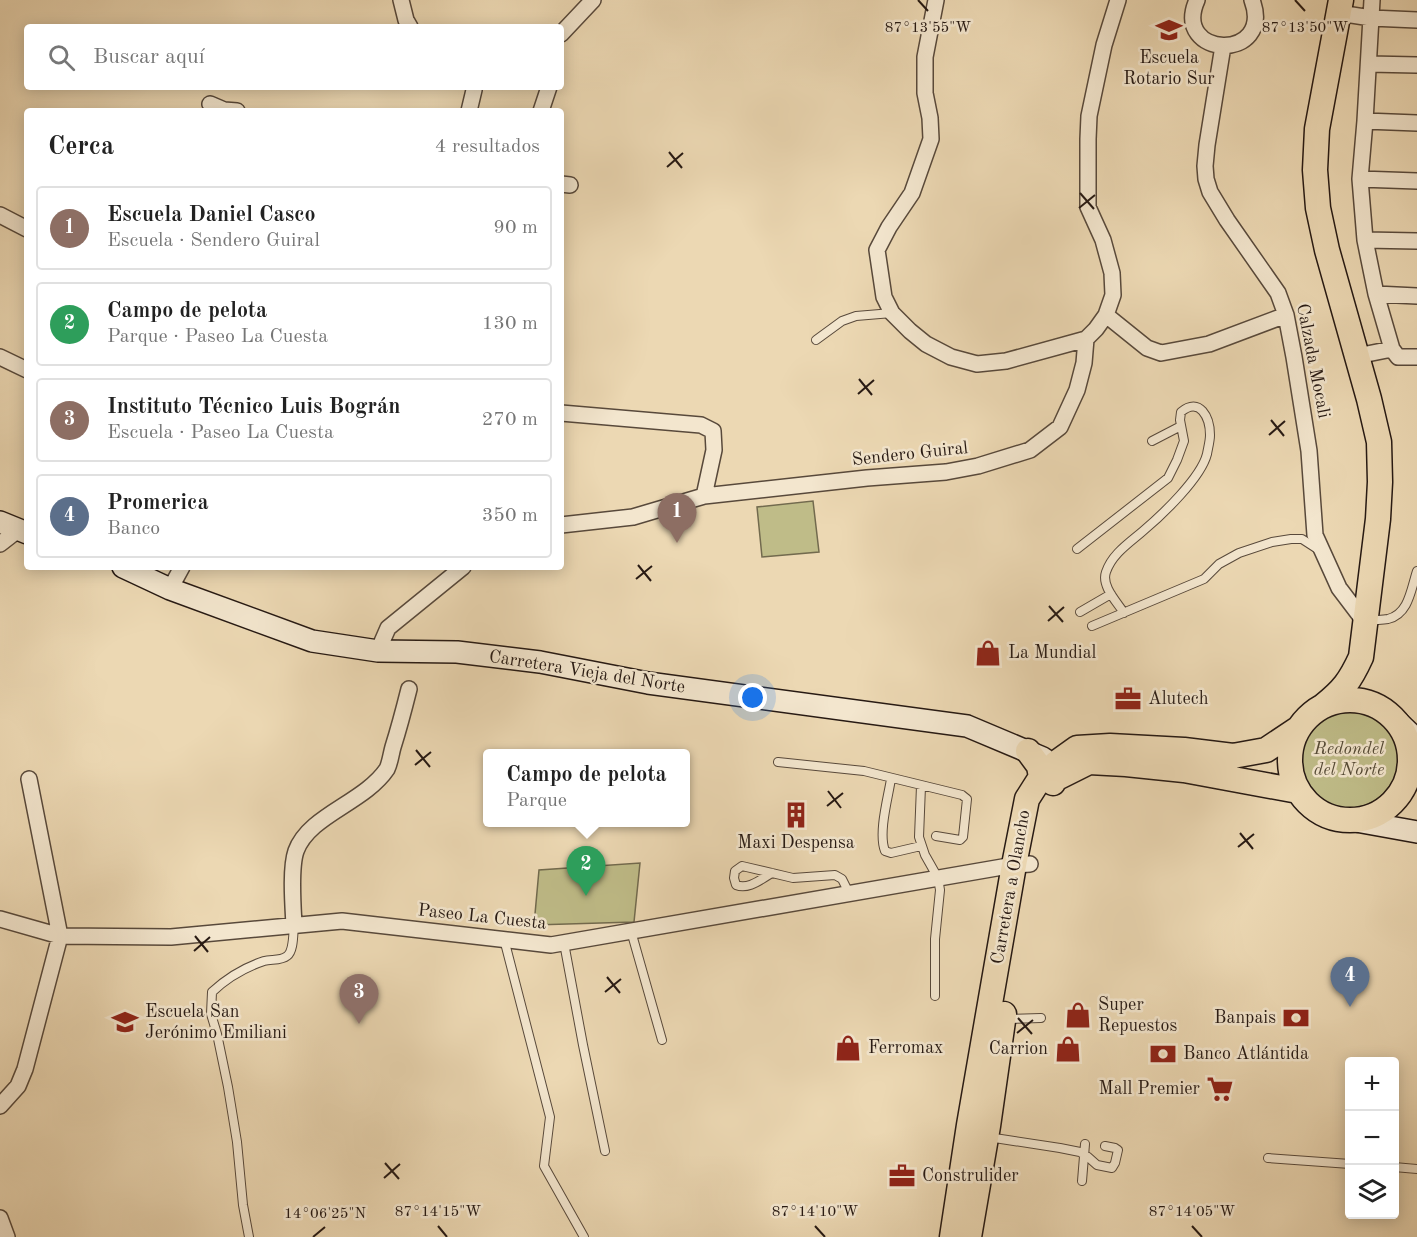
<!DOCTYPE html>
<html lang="es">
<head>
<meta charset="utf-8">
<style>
  body { margin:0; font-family:"Old Standard TT",serif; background:#f2f2f2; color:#222 }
  .controls { position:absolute; right:18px; bottom:18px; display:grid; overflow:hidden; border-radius:6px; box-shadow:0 3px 15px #0003 }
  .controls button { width:54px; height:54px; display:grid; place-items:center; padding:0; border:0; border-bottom:2px solid #e0e0e0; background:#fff; color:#222; font:30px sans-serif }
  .you { position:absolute; left:753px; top:698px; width:21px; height:21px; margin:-15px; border:4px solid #fff; border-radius:50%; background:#1a73e8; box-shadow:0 0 0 9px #1a73e833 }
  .badge { display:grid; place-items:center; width:39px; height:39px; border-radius:50%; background:#8f2418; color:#fff; font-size:20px; font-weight:700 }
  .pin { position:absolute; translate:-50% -50px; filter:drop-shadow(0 2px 3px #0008) }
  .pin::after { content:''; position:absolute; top:32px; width:21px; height:18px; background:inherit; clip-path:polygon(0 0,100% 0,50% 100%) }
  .popup { position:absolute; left:483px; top:749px; width:207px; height:78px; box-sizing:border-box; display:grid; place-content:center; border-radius:6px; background:#fff; filter:drop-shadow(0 2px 4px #0005); font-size:20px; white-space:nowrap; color:#767676 }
  .popup b { font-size:22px; color:#222 }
  .popup::after { content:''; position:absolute; left:50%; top:100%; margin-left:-12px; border:12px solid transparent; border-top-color:#fff }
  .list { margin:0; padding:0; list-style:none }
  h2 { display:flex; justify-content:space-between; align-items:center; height:78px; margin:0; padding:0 24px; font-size:26px }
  h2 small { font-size:20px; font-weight:400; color:#767676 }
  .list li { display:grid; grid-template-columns:39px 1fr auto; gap:18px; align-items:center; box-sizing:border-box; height:84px; margin:0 12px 12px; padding:0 12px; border:2px solid #e0e0e0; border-radius:6px }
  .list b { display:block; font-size:22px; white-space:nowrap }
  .list p { margin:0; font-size:20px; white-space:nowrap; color:#767676 }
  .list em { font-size:20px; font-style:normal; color:#767676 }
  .icon { flex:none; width:33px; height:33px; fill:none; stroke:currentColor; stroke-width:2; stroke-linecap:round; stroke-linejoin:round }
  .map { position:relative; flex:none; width:1417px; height:1237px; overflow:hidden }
  .search { position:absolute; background:#fff; box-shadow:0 3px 15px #0003; left:24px; top:24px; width:540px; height:66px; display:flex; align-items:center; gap:15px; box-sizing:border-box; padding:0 21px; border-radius:6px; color:#767676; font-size:22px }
  .panel { position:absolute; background:#fff; box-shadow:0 3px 15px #0003; left:24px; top:108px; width:540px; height:462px; border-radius:6px }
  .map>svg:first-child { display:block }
  .green { fill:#bfbc88; stroke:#726a4e; stroke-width:1.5 }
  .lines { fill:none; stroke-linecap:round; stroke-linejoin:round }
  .lane-casing { stroke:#58493b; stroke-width:10 }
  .street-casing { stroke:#58493b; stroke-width:18 }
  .secondary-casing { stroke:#261913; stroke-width:24 }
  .primary-casing { stroke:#261913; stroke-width:27 }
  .lane { stroke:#f3e6ce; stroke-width:8 }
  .street { stroke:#f3e6ce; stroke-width:15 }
  .secondary { stroke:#f3e6ce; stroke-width:21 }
  .primary { stroke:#ecd8b3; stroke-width:24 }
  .ticks { fill:none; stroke:#261913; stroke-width:2 }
  .labels { text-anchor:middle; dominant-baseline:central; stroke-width:5; stroke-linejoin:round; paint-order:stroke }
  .poi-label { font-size:18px; fill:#261913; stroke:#f3e6ce; text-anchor:start }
  .street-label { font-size:18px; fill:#261913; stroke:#f3e6ce }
  .park-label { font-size:18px; font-style:italic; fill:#544a36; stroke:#f3e6ce }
  .ticks-label { font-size:15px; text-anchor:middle; fill:#261913; stroke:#f3e6ce; stroke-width:5; stroke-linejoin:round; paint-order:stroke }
</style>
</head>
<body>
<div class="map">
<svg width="1417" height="1237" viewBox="0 0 1417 1237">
  <rect width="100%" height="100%" fill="#ecd8b3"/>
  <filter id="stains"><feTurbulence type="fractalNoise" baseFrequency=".00333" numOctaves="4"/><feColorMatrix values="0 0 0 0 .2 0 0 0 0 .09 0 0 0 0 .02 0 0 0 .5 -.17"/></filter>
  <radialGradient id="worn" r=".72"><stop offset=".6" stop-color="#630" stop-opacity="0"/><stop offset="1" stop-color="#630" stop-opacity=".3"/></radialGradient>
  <path class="green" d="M813,501L819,552L762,557L757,507Z
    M1300 759a49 49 0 1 1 98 0a49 49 0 1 1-98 0Z
    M640,863L634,922L534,925L539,870Z"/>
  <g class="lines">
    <g class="lane-casing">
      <path id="lane" d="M816,340L842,321L856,316L892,313
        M1152,441L1181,426
        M1077,549L1168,478L1177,460L1184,441L1180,420L1181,412C1200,396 1210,418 1210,435C1210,441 1208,448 1207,454C1201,478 1162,515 1143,531C1129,543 1112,554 1106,572C1101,586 1117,602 1124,613
        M1080,612L1111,594
        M1368,621C1374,620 1381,620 1388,619C1409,614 1411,589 1417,571
        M1092,626L1204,579L1219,564L1239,553L1272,542L1291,539H1302L1319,550
        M778,762L864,771L962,795L967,799L963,837L960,840L936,836
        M891,779C888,798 878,833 885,851L891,853L921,846
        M921,786L919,837L925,855L938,878L940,890L935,939V996
        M772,873C761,879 749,890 736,885L734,878L735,871L742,866L793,878L835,875L842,879L849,893
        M631,931L662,1040
        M504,939L550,1117L544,1166L584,1237
        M564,943L583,1045L605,1151
        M1005,1019L1041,1018
        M988,1137L1060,1148L1080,1152L1088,1157L1097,1165L1112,1168L1115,1163L1118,1150L1115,1148L1105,1146
        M1268,1158L1350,1164
        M1394,1167L1417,1169
        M1082,1181L1085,1144
        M249,1237L243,1205L237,1142L228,1087L217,1034L211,1014L212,992C228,977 243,968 264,961C271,959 281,961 287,956C294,951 293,933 294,925"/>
    </g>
    <g class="street-casing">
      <path id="street" d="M401,0L406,20L410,27
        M936,0L925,57V93L930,118L931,139L912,193L889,227L877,250L884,297L892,313L910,331L926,344L951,357L977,364L1006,361L1086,339
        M1197,0C1171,59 1275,62 1252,0
        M1372,0L1365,121L1360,179L1365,240L1376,294L1392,349L1398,357H1417
        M1339,13L1371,18L1417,20
        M561,34L593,0
        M1223,46L1207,145L1205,166L1206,179L1210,192L1227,220L1278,293L1286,315L1294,357L1309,451L1315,535L1339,588L1364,621
        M1369,64L1417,65
        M210,104L224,110L237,111
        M469,111L474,90
        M541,111L549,87
        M1365,121L1417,123
        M1360,179L1417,181
        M561,184L570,185
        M0,215L27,229
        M1365,240L1417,241
        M1376,294L1417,296
        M1106,315L1147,348L1161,353L1209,344L1286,315
        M1357,356L1392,349
        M0,357L27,370
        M561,413L701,425L713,431L714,450L704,496
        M561,525L633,517L704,496L867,478L946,472L978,466L1030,450L1060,427L1077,390L1084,363L1086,339L1096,329L1106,315L1113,295L1112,273L1103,240L1088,207V139L1089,116L1104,45L1118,0
        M0,544L18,530
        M170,589L182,567
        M378,651L388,628L463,567
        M0,919L60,936L171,937L342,921L551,945L1014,865L1030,864
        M294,925C293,906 290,868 296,851C309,815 364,803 387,769C390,763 391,754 393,747C399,728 404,709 409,689
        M0,1106L18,1086L25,1069L60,936L29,779
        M0,1218L7,1237"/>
    </g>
    <g class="secondary-casing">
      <path id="secondary" d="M0,522L27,533
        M123,567L170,589L312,641L378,651L457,652L540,662L648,683L967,726L1043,758
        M1399,723L1417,740
        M1356,821L1417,832"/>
    </g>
    <g class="primary-casing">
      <path id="primary" d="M1290 760a60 60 0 1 1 120 0a60 60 0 1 1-120 0Z
        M1323,706C1343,690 1350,681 1361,657L1378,519L1380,482L1379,442L1369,399L1327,250L1318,208L1315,170L1317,129L1341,0
        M1028,751L1039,766L1041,777
        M1053,783L1055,779L1089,762L1126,764L1184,770L1298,791
        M952,1237L969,1125L1014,865L1027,799L1041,777L1056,763L1077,748L1110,746L1184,750L1233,756L1266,750L1299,728
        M969,1237L988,1126L1004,1014"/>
    </g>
    <use href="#lane" class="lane"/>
    <use href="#street" class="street"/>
    <use href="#secondary" class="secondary"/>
    <use href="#primary" class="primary"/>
  </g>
  <path class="ticks" d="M918,0L928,11M1295,0L1305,11M669,152L682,168M667,167L683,153M1080,193L1094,209M1079,208L1095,195M859,379L872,395M858,394L874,380M1271,420L1284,436M1269,435L1285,421M638,565L651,581M636,579L652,566M1049,606L1063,622M1048,621L1064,607M416,750L430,767M415,765L431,752M828,791L841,808M827,806L843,793M1240,833L1253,849M1238,847L1254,834M195,936L208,952M194,951L210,937M607,977L620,993M605,992L621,979M1018,1018L1032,1034M1017,1033L1033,1020M385,1163L399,1179M384,1178L400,1164M438,1226L447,1237M815,1226L825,1237M1192,1226L1202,1237M313,1237L325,1227"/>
  <defs>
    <g id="school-bare" transform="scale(2.07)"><path d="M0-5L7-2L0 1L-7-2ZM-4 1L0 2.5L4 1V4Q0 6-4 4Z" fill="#8f2418" stroke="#f3e6ce" stroke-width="2.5" paint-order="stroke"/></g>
    <g id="shop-bare" transform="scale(2.07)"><path d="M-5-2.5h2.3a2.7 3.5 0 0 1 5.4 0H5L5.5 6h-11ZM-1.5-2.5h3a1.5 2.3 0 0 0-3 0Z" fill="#8f2418" stroke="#f3e6ce" stroke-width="2.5" paint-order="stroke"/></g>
    <g id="office-bare" transform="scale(2.07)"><path d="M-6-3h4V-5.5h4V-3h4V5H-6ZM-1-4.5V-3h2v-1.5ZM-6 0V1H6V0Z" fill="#8f2418" stroke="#f3e6ce" stroke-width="2.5" paint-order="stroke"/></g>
    <g id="building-bare" transform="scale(2.07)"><path d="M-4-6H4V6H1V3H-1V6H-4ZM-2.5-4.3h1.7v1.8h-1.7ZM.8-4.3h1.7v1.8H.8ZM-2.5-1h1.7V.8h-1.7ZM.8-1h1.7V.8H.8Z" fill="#8f2418" stroke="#f3e6ce" stroke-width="2.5" paint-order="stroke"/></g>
    <g id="bank-bare" transform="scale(2.07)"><path d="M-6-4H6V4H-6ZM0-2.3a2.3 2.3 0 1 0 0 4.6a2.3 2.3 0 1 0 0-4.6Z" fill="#8f2418" stroke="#f3e6ce" stroke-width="2.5" paint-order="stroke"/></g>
    <g id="supermarket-bare" transform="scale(2.07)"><path d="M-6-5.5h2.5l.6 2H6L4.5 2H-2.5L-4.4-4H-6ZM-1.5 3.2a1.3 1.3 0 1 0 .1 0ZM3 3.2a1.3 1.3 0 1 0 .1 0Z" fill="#8f2418" stroke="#f3e6ce" stroke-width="2.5" paint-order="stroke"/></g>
  </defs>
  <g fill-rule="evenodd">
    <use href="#school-bare" x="1169" y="30"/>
    <use href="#shop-bare" x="988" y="653"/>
    <use href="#office-bare" x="1128" y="699"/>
    <use href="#building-bare" x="796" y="815"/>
    <use href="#shop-bare" x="1078" y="1015"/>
    <use href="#bank-bare" x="1296" y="1018"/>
    <use href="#school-bare" x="125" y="1022"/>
    <use href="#shop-bare" x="848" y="1048"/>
    <use href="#shop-bare" x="1068" y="1049"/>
    <use href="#bank-bare" x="1163" y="1054"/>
    <use href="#supermarket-bare" x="1220" y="1089"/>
    <use href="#office-bare" x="902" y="1176"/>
  </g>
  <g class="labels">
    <g class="poi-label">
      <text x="1169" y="58" text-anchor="middle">Escuela<tspan x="1169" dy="21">Rotario Sur</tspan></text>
      <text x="1008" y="653">La Mundial</text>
      <text x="1148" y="699">Alutech</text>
      <text x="796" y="843" text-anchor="middle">Maxi Despensa</text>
      <text x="1098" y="1005">Super<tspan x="1098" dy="21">Repuestos</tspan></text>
      <text x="145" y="1012">Escuela San<tspan x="145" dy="21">Jerónimo Emiliani</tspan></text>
      <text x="1276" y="1018" text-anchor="end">Banpais</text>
      <text x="868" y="1048">Ferromax</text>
      <text x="1048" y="1049" text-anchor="end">Carrion</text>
      <text x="1183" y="1054">Banco Atlántida</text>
      <text x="1200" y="1089" text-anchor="end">Mall Premier</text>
      <text x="922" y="1176">Construlider</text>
    </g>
    <g class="street-label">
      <text transform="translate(1313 361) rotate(79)">Calzada Mocali</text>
      <text transform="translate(910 454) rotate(-6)">Sendero Guiral</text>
      <text transform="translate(587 672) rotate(9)">Carretera Vieja del Norte</text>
      <text transform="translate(1011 887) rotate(-80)">Carretera a Olancho</text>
      <text transform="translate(482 917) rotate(6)">Paseo La Cuesta</text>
    </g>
    <g class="park-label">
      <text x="1349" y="749">Redondel<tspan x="1349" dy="21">del Norte</tspan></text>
    </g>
  </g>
  <g class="ticks-label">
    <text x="928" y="32">87°13'55"W</text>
    <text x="1305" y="32">87°13'50"W</text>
    <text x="438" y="1216">87°14'15"W</text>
    <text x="815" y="1216">87°14'10"W</text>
    <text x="1192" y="1216">87°14'05"W</text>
    <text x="325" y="1218">14°06'25"N</text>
  </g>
  <rect width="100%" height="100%" filter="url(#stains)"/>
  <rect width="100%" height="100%" fill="url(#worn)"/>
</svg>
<div class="controls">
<button>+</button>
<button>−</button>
<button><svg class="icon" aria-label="layers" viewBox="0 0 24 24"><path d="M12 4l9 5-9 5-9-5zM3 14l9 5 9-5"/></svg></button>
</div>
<div class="you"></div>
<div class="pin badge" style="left:677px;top:543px;background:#8d6e63">1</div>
<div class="pin badge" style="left:586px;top:896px;background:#2e9e5b">2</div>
<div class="popup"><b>Campo de pelota</b>Parque</div>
<div class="pin badge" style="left:359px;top:1024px;background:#8d6e63">3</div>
<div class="pin badge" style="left:1350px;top:1007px;background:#5c6f8a">4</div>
<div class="search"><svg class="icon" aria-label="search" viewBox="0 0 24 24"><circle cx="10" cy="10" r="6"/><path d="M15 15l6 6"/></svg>Buscar aquí</div>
<section class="panel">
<h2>Cerca<small>4 resultados</small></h2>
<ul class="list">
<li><span class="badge" style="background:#8d6e63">1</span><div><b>Escuela Daniel Casco</b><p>Escuela · Sendero Guiral</p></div><em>90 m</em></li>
<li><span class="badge" style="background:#2e9e5b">2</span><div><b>Campo de pelota</b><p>Parque · Paseo La Cuesta</p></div><em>130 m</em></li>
<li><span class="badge" style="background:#8d6e63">3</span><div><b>Instituto Técnico Luis Bográn</b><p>Escuela · Paseo La Cuesta</p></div><em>270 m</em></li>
<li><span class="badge" style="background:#5c6f8a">4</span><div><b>Promerica</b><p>Banco</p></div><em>350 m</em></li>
</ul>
</section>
</div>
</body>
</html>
